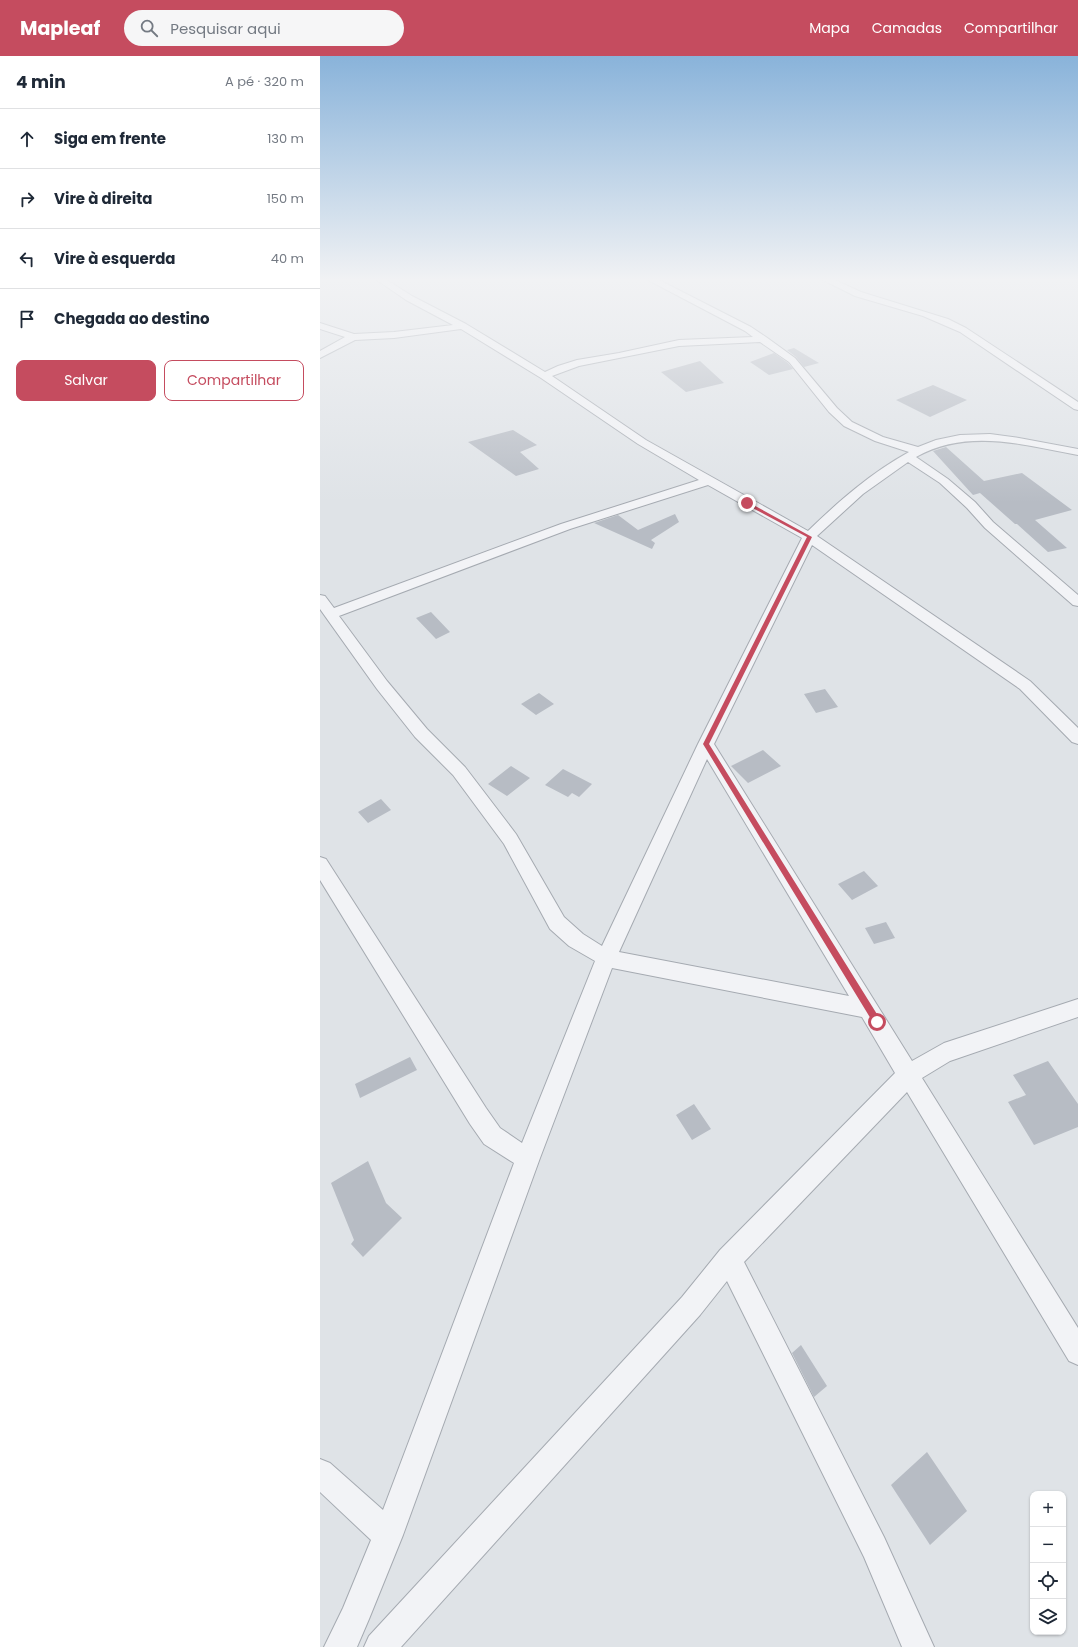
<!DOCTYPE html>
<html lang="pt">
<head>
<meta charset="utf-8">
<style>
  body { margin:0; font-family:Poppins,sans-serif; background:#f6f6f7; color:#1f2937 }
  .controls { position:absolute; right:12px; bottom:12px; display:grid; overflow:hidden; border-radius:8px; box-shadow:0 1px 3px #0004 }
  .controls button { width:36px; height:36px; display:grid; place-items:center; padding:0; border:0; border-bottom:1px solid #e0e1e3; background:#fff; color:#1f2937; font:20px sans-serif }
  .stop { position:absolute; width:12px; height:12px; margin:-9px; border:3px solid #c54c5f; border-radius:50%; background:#fff }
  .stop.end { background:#c54c5f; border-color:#fff; box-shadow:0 1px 4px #0008 }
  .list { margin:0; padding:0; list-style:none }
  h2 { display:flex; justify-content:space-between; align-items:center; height:52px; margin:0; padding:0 16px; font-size:17px }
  h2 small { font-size:13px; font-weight:400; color:#747a83 }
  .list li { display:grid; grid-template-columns:26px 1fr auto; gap:12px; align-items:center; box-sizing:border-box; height:60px; padding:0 16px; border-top:1px solid #e0e1e3 }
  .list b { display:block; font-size:15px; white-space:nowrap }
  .list em { font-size:13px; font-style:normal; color:#747a83 }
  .actions { display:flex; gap:8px; padding:12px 16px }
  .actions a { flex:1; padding:9px 0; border:1px solid #c54c5f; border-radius:8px; text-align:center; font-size:14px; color:#c54c5f }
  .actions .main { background:#c54c5f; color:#fff }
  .icon { flex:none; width:22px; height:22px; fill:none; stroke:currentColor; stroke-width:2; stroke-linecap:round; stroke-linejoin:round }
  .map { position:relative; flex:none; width:758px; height:1591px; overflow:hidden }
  header { display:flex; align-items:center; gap:24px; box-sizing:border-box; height:56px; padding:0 20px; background:#c54c5f; color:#fff }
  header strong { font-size:19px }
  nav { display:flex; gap:22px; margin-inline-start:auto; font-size:14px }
  .search { width:280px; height:36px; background:#f6f6f7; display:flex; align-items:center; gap:10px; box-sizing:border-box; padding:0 14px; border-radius:22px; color:#747a83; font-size:15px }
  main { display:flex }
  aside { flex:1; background:#fff }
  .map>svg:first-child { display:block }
  .building { fill:#b7bcc4 }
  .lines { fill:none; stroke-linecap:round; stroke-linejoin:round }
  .street-casing { stroke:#a5aab1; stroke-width:2 }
  .street { fill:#f2f3f6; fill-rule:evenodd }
  .route { fill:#c54c5f }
</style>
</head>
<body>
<header>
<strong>Mapleaf</strong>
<div class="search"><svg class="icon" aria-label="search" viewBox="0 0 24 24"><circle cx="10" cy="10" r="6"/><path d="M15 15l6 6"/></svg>Pesquisar aqui</div>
<nav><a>Mapa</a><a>Camadas</a><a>Compartilhar</a></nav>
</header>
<main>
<aside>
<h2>4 min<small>A pé · 320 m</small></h2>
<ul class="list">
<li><svg class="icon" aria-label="ahead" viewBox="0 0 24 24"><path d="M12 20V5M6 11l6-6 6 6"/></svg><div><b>Siga em frente</b></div><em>130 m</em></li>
<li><svg class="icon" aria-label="right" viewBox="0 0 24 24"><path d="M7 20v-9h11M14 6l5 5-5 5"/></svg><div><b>Vire à direita</b></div><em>150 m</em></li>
<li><svg class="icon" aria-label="left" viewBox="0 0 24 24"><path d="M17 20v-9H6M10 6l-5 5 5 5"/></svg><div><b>Vire à esquerda</b></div><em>40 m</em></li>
<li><svg class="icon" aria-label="arrive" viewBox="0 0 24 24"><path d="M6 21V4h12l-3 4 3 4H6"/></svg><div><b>Chegada ao destino</b></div></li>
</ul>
<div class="actions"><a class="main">Salvar</a><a>Compartilhar</a></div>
</aside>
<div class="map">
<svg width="758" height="1591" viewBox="0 0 758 1591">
  <rect width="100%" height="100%" fill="#dfe3e7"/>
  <path class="building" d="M474,292L499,307L484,311L476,301L467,294Z
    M454,297L468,307L473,313L449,319L430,306Z
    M380,305L404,327L366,336L341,316Z
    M613,329L647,344L610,361L576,344Z
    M193,374L217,389L200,396L219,413L196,420L148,386Z
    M626,391L664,425L702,417L752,454L715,464L747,492L728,496L697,468H695L660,437L653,439L613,395Z
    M355,458L359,466L331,484L335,487L332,493L274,467L298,459L318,474Z
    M111,556L130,576L116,583L96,562Z
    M505,633L518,651L496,657L484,638Z
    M219,637L234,648L216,659L201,648Z
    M443,694L461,710L428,727L411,710Z
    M191,710L210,722L187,740L168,728Z
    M243,713L272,728L259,741L252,737L248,741L225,729Z
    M61,743L71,754L48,767L38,756Z
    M544,815L558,830L532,844L518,828Z
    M566,866L575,882L554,888L545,872Z
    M90,1001L97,1014L40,1042L35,1028Z
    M728,1005L758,1048V1071L714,1089L688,1046L706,1039L693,1019Z
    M374,1048L391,1073L372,1084L356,1059Z
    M48,1105L66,1147L82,1162L43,1201L31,1188L34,1184L11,1127Z
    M481,1289L507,1330L494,1341L472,1297Z
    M607,1396L647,1455L610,1489L571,1429Z"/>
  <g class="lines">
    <g class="street-casing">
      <path id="street" d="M57,224H67L92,240L146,268L225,316L238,310L257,304L299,297L359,284L433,281L425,275L328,224H339L431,271L446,281L475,302L517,352L532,366L563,381L598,391L616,384L640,379L670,378L699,382L758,393V399C703,389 648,372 596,401L628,423L655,446L673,466L758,539V550L753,549L665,472L647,452L620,427L588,406L543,438L497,480L710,625L758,672V688L752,686L700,633L492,489L394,688L592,1005L624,987L758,943V961L630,1005L602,1022L758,1272V1309L749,1305L587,1036L424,1206L564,1481L614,1591H582L544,1501L407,1225L380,1259L81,1591H44L49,1580L362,1241L400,1194L575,1017L542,961L292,912L220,1102L83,1479L49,1563L37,1591H4L23,1552L51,1484L0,1436V1403L10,1407L63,1454L194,1107L164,1088L150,1068L0,824V801L6,803L166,1052L180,1072L202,1087L275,905L249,890L230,873L184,788L133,719L95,681L57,633L0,553V539L5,540L14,552L241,468L379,424L318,388L221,322L141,273L74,282L35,284L0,302V295L25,281L0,273V267L34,278L74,276L133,269L86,244ZM440,286L469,306L509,356L524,370L555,385L589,396C551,417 519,445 488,475L326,384L232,320L259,310L359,290ZM388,429L482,482L378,688L282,890L263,878L244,861L196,778L145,711L107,673L67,625L19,560L250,473ZM387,703L529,940L299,896Z
        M503,224H515L541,236L628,263L646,272L758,346V354L754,353L640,276L603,260L535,240Z"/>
    </g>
    <use href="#street" class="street"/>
  </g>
  <linearGradient id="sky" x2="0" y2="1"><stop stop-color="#89b3da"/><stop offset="0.5" stop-color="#f1f2f4"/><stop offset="1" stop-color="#f1f2f4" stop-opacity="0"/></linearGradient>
  <rect width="758" height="447" fill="url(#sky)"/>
  <path class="route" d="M425,446H428L492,481L389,688L560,963V968L557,969L554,968L383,688L487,481L425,448Z"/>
</svg>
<div class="controls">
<button>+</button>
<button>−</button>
<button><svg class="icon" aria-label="locate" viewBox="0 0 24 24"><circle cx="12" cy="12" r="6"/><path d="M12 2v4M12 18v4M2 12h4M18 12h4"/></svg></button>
<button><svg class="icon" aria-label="layers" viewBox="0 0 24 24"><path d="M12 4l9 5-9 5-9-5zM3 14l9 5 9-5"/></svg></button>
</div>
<div class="stop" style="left:557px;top:966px"></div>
<div class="stop end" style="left:427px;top:447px"></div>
</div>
</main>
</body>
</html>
